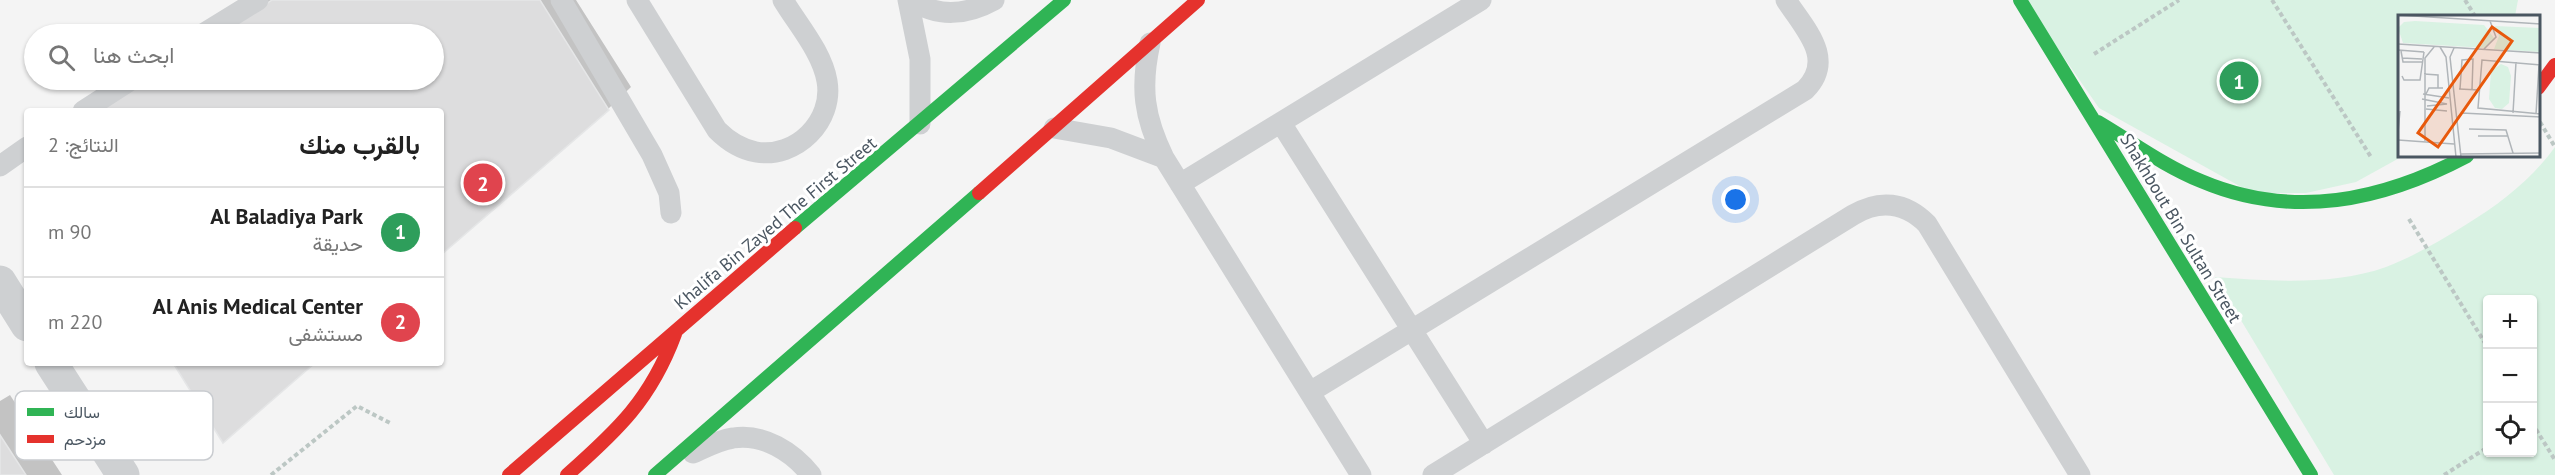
<!DOCTYPE html>
<html lang="ar">
<head>
<meta charset="utf-8">
<style>
  body { margin:0; font-family:"PT Sans",Vazirmatn,sans-serif; background:#f6f6f6; color:#222; direction:rtl }
  .controls { position:absolute; right:18px; bottom:18px; display:grid; overflow:hidden; border-radius:6px; box-shadow:0 2px 4px #0004 }
  .controls button { width:54px; height:54px; display:grid; place-items:center; padding:0; border:0; border-bottom:2px solid #e0e0e0; background:#fff; color:#222; font:30px sans-serif }
  .you { position:absolute; left:1736px; top:200px; width:21px; height:21px; margin:-15px; border:4px solid #fff; border-radius:50%; background:#1a73e8; box-shadow:0 0 0 9px #1a73e833 }
  .badge { display:grid; place-items:center; width:39px; height:39px; border-radius:50%; background:#111827; color:#fff; font-size:20px; font-weight:700 }
  .pin { position:absolute; translate:-50% -50%; border:3px solid #fff; box-shadow:0 2px 6px #0006 }
  .list { margin:0; padding:0; list-style:none }
  h2 { display:flex; justify-content:space-between; align-items:center; height:78px; margin:0; padding:0 24px; font-size:26px }
  h2 small { font-size:20px; font-weight:400; color:#767676 }
  .list li { display:grid; grid-template-columns:39px 1fr auto; gap:18px; align-items:center; box-sizing:border-box; height:90px; padding:0 24px; border-top:2px solid #e0e0e0 }
  .list b { display:block; font-size:22px; white-space:nowrap }
  .list p { margin:0; font-size:20px; white-space:nowrap; color:#767676 }
  .list em { font-size:20px; font-style:normal; color:#767676 }
  .icon { flex:none; width:33px; height:33px; fill:none; stroke:currentColor; stroke-width:2; stroke-linecap:round; stroke-linejoin:round }
  .map { position:relative; flex:none; width:2555px; height:475px; overflow:hidden; direction:ltr }
  .search { position:absolute; background:#fff; box-shadow:0 2px 4px #0004; left:24px; top:24px; width:420px; height:66px; display:flex; align-items:center; gap:15px; box-sizing:border-box; padding:0 21px; border-radius:33px; color:#767676; font-size:22px }
  .panel { position:absolute; background:#fff; box-shadow:0 2px 4px #0004; left:24px; top:108px; width:420px; height:258px; border-radius:6px; direction:rtl }
  .map>svg:first-child { display:block }
  .green { fill:#d9f2e3; fill-rule:evenodd }
  .shadow { fill:#0003 }
  .building { fill:#ddddde; stroke:#e5e6e7; stroke-width:1.5 }
  .lines { fill:none; stroke-linecap:round; stroke-linejoin:round }
  .path { stroke:#bcc7c4; stroke-width:4; stroke-dasharray:4.5 3; stroke-linecap:butt }
  .lane { stroke:#ced0d2; stroke-width:21 }
  .street { stroke:#ced0d2; stroke-width:33 }
  .fast { stroke:#30b455; stroke-width:14 }
  .jam { stroke:#e5322d; stroke-width:14 }
  .labels { text-anchor:middle; dominant-baseline:central; stroke-width:6; stroke-linejoin:round; paint-order:stroke }
  .street-label { font-size:18px; fill:#4a5661; stroke:#fff }
  .inset-road { fill:none; stroke:#b0b5b9; stroke-width:1.5 }
  .view { fill:#e8590c; fill-opacity:0.15; stroke:#e8590c; stroke-width:3 }
  .inset-edge { fill:none; stroke:#4a5661; stroke-width:3 }
  .key { fill:#fff; stroke:#c9ccd0; stroke-width:1.5 }
  .key-label { font-size:16px; fill:#4a5661 }
</style>
</head>
<body>
<div class="map">
<svg width="2555" height="475" viewBox="0 0 2555 475">
  <rect width="100%" height="100%" fill="#f4f4f4"/>
  <path class="green" d="M2024,0H2518L2515,16H2399V156H2403L2356,182L2306,193H2252L2099,108Z
    M2555,147V475H2334L2215,277C2270,281 2333,286 2386,267C2415,256 2441,240 2467,224C2500,204 2532,179 2555,147ZM2488,300H2532V452H2488Z"/>
  <path class="shadow" d="M262,0H576L631,87L608,109L441,253V111H87L137,80H434V34H207Z
    M10,395L62,475H0V401Z"/>
  <path class="building" d="M272,0H540L609,110L441,255V111H98L147,80H434V34H218Z
    M173,363H315L223,443Z
    M0,435L26,475H0Z"/>
  <g class="lines">
    <path class="path" d="M2272,0L2371,157
      M2465,0L2475,16
      M2094,54L2179,0
      M2540,122L2555,147
      M2409,219L2488,348
      M2532,423L2555,460
      M271,475L357,406L390,423
      M2444,475L2488,447"/>
    <path class="lane" d="M561,0L652,155L669,193L671,213
      M637,0L717,130C728,141 740,149 756,152C796,159 834,121 827,81C822,52 798,25 783,0
      M908,0L920,59V124
      M912,0C938,18 967,15 994,0
      M203,34L258,0
      M1150,43C1140,88 1144,117 1164,158L1361,475
      M83,111L131,80
      M1281,123L1484,444
      M1054,128L1111,138L1164,158
      M0,166L27,147
      M1180,184L1481,0
      M1310,392L1805,90C1836,59 1805,29 1786,0
      M693,453C706,447 719,440 733,438C763,433 793,452 811,475
      M1433,475L1853,215C1880,199 1905,202 1927,224L2080,475"/>
    <path class="street" d="M0,282L27,325
      M51,363L123,475"/>
    <path class="fast" d="M2020,0L2311,475
      M2098,122C2132,142 2164,166 2201,181C2293,220 2382,201 2467,156
      M795,228L1064,0
      M655,475L979,193"/>
    <path class="jam" d="M2538,88L2555,65
      M979,193L1198,0
      M509,475L795,228
      M567,475C618,430 651,399 675,334"/>
  </g>
  <g class="labels">
    <g class="street-label">
      <text transform="translate(775 223) rotate(-40)">Khalifa Bin Zayed The First Street</text>
      <text transform="translate(2181 228) rotate(59)">Shakhbout Bin Sultan Street</text>
    </g>
  </g>
  <g transform="translate(2398 15)">
    <rect width="142" height="142" fill="#f4f4f4"/>
    <path d="M17,6L86,10L96,23L88,33L5,28L0,13L6,7ZM97,11L142,13V37L96,34L101,21ZM103,49L110,52L113,61L111,88L104,94L97,93L91,84L93,56Z" fill="#d9f2e3"/>
    <path class="inset-road" d="M0,0L143,9M0,29L143,38M42,32L48,42L58,142M56,33L52,42L63,142M86,34L98,22L92,6M0,35L26,37M3,36L5,47H24M4,43L24,44M143,50L84,45L80,93L143,99M26,59L40,60V73M4,61L6,65H22L26,37M61,74L81,75M62,74L64,45L75,44L74,75M25,79L51,83M28,79L31,73H45M24,84L49,89L29,91M28,94L49,96M115,98L118,47M138,99L141,50M59,103L64,98L143,102M71,114L108,115L115,138M0,117L2,96M80,121H110M0,125L56,129M27,126V43L36,32M63,139L143,138"/>
    <path class="view" d="M94,12L114,26L40,132L20,118Z"/>
    <rect width="142" height="142" class="inset-edge"/>
  </g>
  <rect x="15" y="391" width="198" height="69" rx="9" class="key"/>
  <rect x="27" y="408" width="27" height="8" fill="#30b455"/>
  <rect x="27" y="435" width="27" height="8" fill="#e5322d"/>
  <g class="key-label">
    <text x="64" y="418">سالك</text>
    <text x="64" y="445">مزدحم</text>
  </g>
</svg>
<div class="controls">
<button>+</button>
<button>−</button>
<button><svg class="icon" aria-label="locate" viewBox="0 0 24 24"><circle cx="12" cy="12" r="6"/><path d="M12 2v4M12 18v4M2 12h4M18 12h4"/></svg></button>
</div>
<div class="you"></div>
<div class="pin badge" style="left:2239px;top:81px;background:#2e9e5b">1</div>
<div class="pin badge" style="left:483px;top:183px;background:#e0444e">2</div>
<div class="search"><svg class="icon" aria-label="search" viewBox="0 0 24 24"><circle cx="10" cy="10" r="6"/><path d="M15 15l6 6"/></svg>ابحث هنا</div>
<section class="panel">
<h2>بالقرب منك<small>النتائج: 2</small></h2>
<ul class="list">
<li><span class="badge" style="background:#2e9e5b">1</span><div><b>Al Baladiya Park</b><p>حديقة</p></div><em>90 m</em></li>
<li><span class="badge" style="background:#e0444e">2</span><div><b>Al Anis Medical Center</b><p>مستشفى</p></div><em>220 m</em></li>
</ul>
</section>
</div>
</body>
</html>
